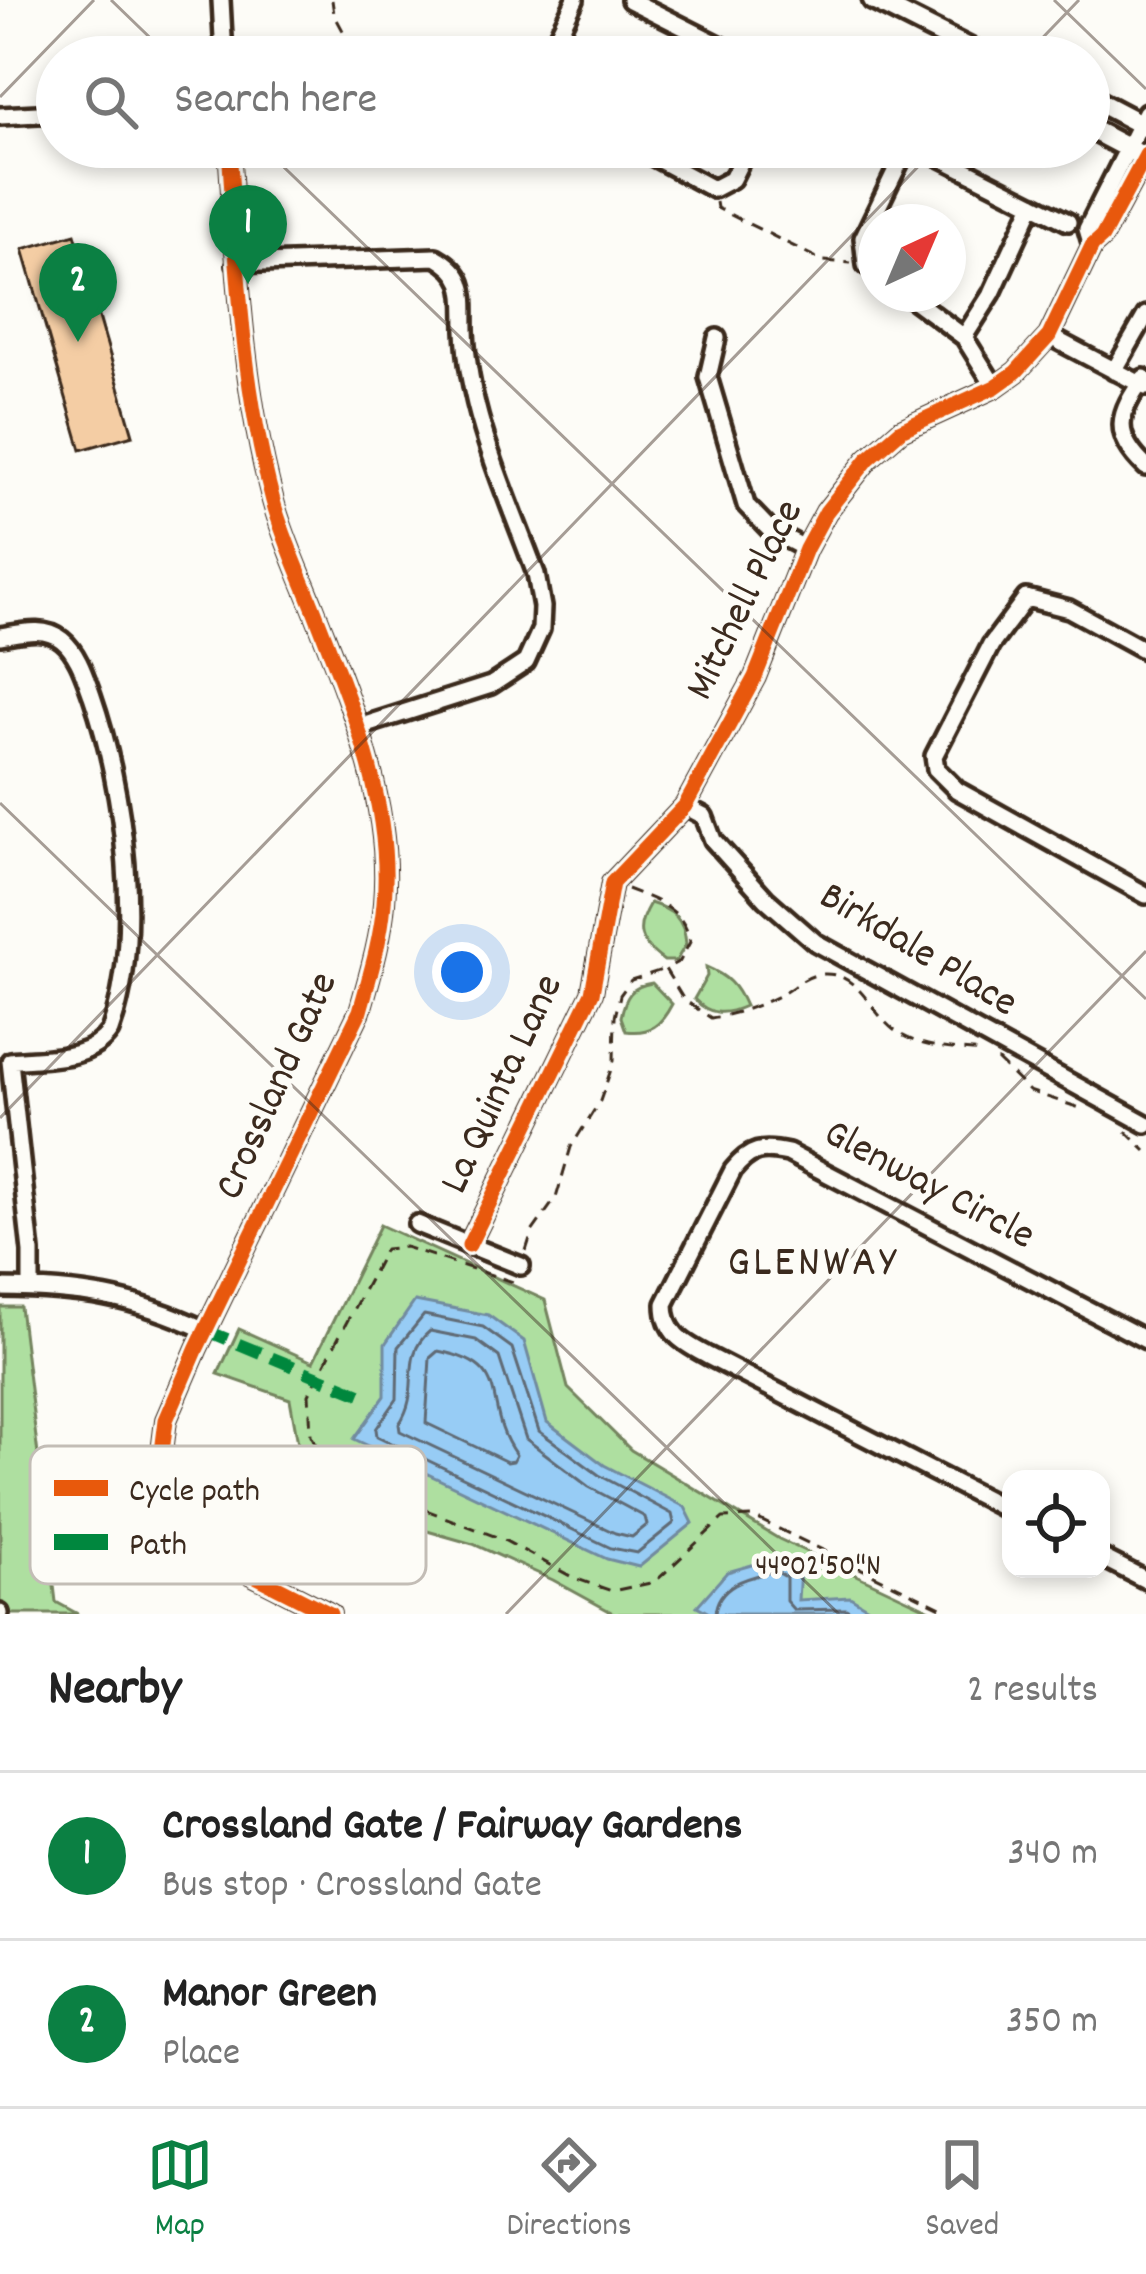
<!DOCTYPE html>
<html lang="en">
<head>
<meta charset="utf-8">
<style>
  body { margin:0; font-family:Dekko,sans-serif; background:#f2f2f2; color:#222 }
  .controls { position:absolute; right:36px; bottom:36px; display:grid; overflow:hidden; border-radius:24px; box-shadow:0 6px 18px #0003 }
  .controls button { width:108px; height:108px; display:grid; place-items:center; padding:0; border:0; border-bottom:3px solid #e0e0e0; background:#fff; color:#222; font:60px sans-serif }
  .compass { position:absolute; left:858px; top:204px; width:108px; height:108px; border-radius:50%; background:#fff; box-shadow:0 6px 18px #0003; rotate:44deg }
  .you { position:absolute; left:462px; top:972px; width:42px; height:42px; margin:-30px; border:9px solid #fff; border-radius:50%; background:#1a73e8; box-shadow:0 0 0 18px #1a73e833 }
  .badge { display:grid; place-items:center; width:78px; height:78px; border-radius:50%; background:#0b8043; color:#fff; font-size:39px; font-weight:700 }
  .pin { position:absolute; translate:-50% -99px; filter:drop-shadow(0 3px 6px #0008) }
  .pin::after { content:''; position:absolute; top:63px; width:42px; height:36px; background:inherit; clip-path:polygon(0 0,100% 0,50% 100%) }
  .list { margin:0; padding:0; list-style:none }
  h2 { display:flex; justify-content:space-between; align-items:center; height:156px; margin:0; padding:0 48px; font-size:51px }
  h2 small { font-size:39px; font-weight:400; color:#767676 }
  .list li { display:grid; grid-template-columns:78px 1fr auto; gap:36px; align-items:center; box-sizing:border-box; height:168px; padding:0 48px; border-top:3px solid #e0e0e0 }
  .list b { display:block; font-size:45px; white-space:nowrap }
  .list p { margin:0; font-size:39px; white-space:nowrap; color:#767676 }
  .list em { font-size:39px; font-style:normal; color:#767676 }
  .icon { flex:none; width:66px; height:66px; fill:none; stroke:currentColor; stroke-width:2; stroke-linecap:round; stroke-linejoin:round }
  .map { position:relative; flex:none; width:1146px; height:1614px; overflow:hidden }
  .search { position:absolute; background:#fff; box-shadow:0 6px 18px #0003; left:36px; right:36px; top:36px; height:132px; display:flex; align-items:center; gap:30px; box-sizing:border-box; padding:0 42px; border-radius:66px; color:#767676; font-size:45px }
  .sheet { height:492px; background:#fff }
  nav { display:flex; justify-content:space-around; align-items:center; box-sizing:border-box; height:168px; border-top:3px solid #e0e0e0; background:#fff; font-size:33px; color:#767676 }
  nav a { display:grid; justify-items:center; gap:6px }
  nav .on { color:#0b8043 }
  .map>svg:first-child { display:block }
  .green { fill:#aedfa0; stroke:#74845f; stroke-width:3 }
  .water { fill:#97ccf5; stroke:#728b9f; stroke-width:3 }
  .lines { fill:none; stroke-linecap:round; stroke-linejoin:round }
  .shore { stroke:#606b74; stroke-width:3 }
  .building { fill:#f4cda4; stroke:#3b2a1e; stroke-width:3 }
  .minor-casing { stroke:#3b2a1e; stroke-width:24 }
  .major-casing { stroke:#3b2a1e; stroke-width:27 }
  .path { stroke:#3b2a1e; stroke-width:3; stroke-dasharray:12 9; stroke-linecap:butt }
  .minor { stroke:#fdfcf7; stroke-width:15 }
  .major { stroke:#fdfcf7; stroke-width:18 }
  .quiet { stroke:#00873e; stroke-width:12; stroke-dasharray:24 12; stroke-linecap:butt }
  .cycleway-casing { stroke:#fdfcf7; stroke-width:22 }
  .cycleway { stroke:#e8590c; stroke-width:15 }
  .ticks { fill:none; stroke:#3b2a1e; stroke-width:3; stroke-opacity:0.45 }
  .labels { text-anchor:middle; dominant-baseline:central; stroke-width:10; stroke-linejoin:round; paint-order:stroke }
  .street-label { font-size:42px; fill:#3b2a1e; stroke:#fdfcf7 }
  .neighbourhood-label { font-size:45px; letter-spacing:3px; fill:#3b2a1e; stroke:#fdfcf7 }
  .key { fill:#fdfcf7; stroke:#c3bdb6; stroke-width:3 }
  .key-label { font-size:33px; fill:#3b2a1e }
  .ticks-label { font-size:30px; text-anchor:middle; fill:#3b2a1e; stroke:#fdfcf7; stroke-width:10; stroke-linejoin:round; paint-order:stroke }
</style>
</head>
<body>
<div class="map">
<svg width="1146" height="1614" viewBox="0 0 1146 1614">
  <rect width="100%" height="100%" fill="#fdfcf7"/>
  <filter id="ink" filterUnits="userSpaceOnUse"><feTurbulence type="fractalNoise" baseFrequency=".00833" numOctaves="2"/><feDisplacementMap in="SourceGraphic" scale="24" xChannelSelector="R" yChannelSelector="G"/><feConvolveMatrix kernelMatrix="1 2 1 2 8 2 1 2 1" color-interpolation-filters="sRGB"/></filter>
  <g filter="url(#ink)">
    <path class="green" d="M650,903C673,910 684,918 686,944L676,961H664C638,942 634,930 650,903Z
      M706,967C727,976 736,985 745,1006C725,1015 710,1016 694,999L707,976Z
      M652,983L672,1004C661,1025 651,1034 626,1031L621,1017C625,997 631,986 652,983Z
      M380,1225L545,1300L568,1388L631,1450L779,1539L939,1614H615L553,1580L473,1544L406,1525L314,1479L300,1454L290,1399L218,1374L239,1329L313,1362Z
      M0,1307H20L56,1602L78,1614H0Z"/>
    <path class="water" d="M415,1301L488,1315L524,1341L547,1422L604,1465L685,1507L693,1523L639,1567L607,1559L354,1439L385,1396V1344Z
      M776,1558L800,1569L798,1600L850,1597L878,1614H711L697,1606L727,1572Z"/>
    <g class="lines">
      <path class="shore" d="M424,1315L483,1327L512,1348L539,1431L599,1475L672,1514L674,1523L637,1553L611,1548L377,1436L376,1429L397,1399L398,1347Z
        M430,1331L476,1340L499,1357L526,1439L589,1487L645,1517L647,1525L632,1537L615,1533L400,1431L399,1424C423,1389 398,1358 430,1331Z
        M438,1351C517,1366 479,1404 516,1455L513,1461L507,1462L426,1423L430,1358Z
        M715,1614C717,1583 750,1577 775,1571L786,1577V1601L794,1610L846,1609L855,1614"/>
    </g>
    <path class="building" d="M75,234L133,435L81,450L23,249Z"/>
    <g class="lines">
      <g class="minor-casing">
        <path id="minor" d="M221,0L224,57
          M630,0L743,57
          M547,57L575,0
          M0,116L57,113
          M229,147C237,266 242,385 273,501C283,538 301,576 315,612C350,703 393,803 384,903C381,940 370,975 360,1011L197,1348L166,1420L162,1452L181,1516L202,1540L226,1561L330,1614
          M635,147L713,189L732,179L748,147
          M920,147L1068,222
          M1092,246L1087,229L1146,112
          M236,264L436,257C470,276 464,296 465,330C468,414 507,495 536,574L542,607L541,629L526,662L491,685L359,727
          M876,272L866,265L863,238L907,147
          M906,294L964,337L995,387
          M1049,336L1146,387
          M964,337L992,293L1033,204
          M717,338L708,377L746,505L770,530L806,549
          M1114,371L1146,315
          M1144,378C1118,414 1111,434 1146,467
          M0,636C21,633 44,626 62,640C78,653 85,677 92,696C124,788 144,937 110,1031C89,1062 44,1057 10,1061L31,1252V1288
          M1146,651L1069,609L1026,598L991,645L934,756L936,769L957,790L1146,895
          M685,806L704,816L713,840L766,899L815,942L1146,1124
          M417,1224L521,1266
          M469,1245L592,993L612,883L685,806L755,677L806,549L826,512L868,459L901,430L995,387L1016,372L1049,336L1092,246L1102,237L1146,155
          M0,1288C80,1289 132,1296 205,1330
          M1011,1512L708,1356C684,1343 665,1334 665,1304L733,1170C750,1149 762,1147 788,1153L1146,1340
          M1101,1557L1146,1580
          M0,1613V1614"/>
      </g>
      <g class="major-casing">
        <path id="major" d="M873,0L986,57
          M1089,97L1146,127
          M1089,128L1146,158"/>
      </g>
      <path class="path" d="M332,0L334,14L354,51
        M716,202L717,208L823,261L851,263
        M627,889C657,901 684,908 690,942L680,961L665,969L684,1000L711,1018C736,1014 759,1006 782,994C796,986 806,975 823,974C859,972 870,1012 894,1030C920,1049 953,1049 984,1052
        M997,1060L1029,1091L1086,1110
        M1126,1131L1146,1151
        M526,1251L532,1232L556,1198L571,1147L600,1101L614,1061L615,1017L620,995L631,980L665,969
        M513,1282L405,1247L385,1249L309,1394L311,1435L332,1474L502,1539L574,1578L612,1591L655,1582L723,1518L754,1517L955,1614"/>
      <use href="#minor" class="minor"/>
      <use href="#major" class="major"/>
      <path class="quiet" d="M205,1330L365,1396"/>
      <g class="cycleway-casing">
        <path id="cycleway" d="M229,147C237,266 242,385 273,501C283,538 301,576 315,612C350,703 393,803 384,903C381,940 370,975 360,1011L197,1348L166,1420L162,1452L181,1516L202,1540L226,1561L330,1614
          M469,1245L592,993L612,883L685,806L755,677L806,549L826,512L868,459L901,430L995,387L1016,372L1049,336L1092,246L1102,237L1146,155"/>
      </g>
      <use href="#cycleway" class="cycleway"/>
    </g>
  </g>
  <path class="ticks" d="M111,0L170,57M1054,0L1146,89M1024,57L1079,0M0,97L94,0M263,147L1146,999M0,803L839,1614M0,1118L937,147M506,1614L1146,951"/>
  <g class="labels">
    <g class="street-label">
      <text transform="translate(747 601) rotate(-64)">Mitchell Place</text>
      <text transform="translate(917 952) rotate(31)">Birkdale Place</text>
      <text transform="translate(504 1085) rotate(-65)">La Quinta Lane</text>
      <text transform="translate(279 1087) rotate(-66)">Crossland Gate</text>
      <text transform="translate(928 1187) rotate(28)">Glenway Circle</text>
    </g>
    <g class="neighbourhood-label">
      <text x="813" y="1265">GLENWAY</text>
    </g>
  </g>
  <rect x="30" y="1446" width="396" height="138" rx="18" class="key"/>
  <rect x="54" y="1480" width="54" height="16" fill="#e8590c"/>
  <rect x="54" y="1534" width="54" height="16" fill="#00873e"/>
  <g class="key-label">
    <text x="129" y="1500">Cycle path</text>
    <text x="129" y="1554">Path</text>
  </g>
  <g class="ticks-label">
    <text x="818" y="1574">44°02'50"N</text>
  </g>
</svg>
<div class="controls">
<button><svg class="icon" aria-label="locate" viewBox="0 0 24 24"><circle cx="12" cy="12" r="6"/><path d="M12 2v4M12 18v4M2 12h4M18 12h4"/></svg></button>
</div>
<svg class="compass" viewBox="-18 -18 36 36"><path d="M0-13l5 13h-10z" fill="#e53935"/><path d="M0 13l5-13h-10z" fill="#767676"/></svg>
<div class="you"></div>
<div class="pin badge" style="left:248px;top:284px">1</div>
<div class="pin badge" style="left:78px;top:342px">2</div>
<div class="search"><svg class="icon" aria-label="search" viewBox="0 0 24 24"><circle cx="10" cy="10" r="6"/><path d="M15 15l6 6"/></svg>Search here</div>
</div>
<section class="sheet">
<h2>Nearby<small>2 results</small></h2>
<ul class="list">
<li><span class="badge">1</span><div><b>Crossland Gate / Fairway Gardens</b><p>Bus stop · Crossland Gate</p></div><em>340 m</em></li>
<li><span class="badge">2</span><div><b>Manor Green</b><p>Place</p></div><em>350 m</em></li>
</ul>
</section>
<nav>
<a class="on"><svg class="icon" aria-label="map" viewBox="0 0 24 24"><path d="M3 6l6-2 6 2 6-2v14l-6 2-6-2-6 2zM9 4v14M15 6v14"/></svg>Map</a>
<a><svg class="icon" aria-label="directions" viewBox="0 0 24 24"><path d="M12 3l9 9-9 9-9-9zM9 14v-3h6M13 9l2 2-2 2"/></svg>Directions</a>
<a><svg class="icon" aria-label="saved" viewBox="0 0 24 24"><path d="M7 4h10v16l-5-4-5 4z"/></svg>Saved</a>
</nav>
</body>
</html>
